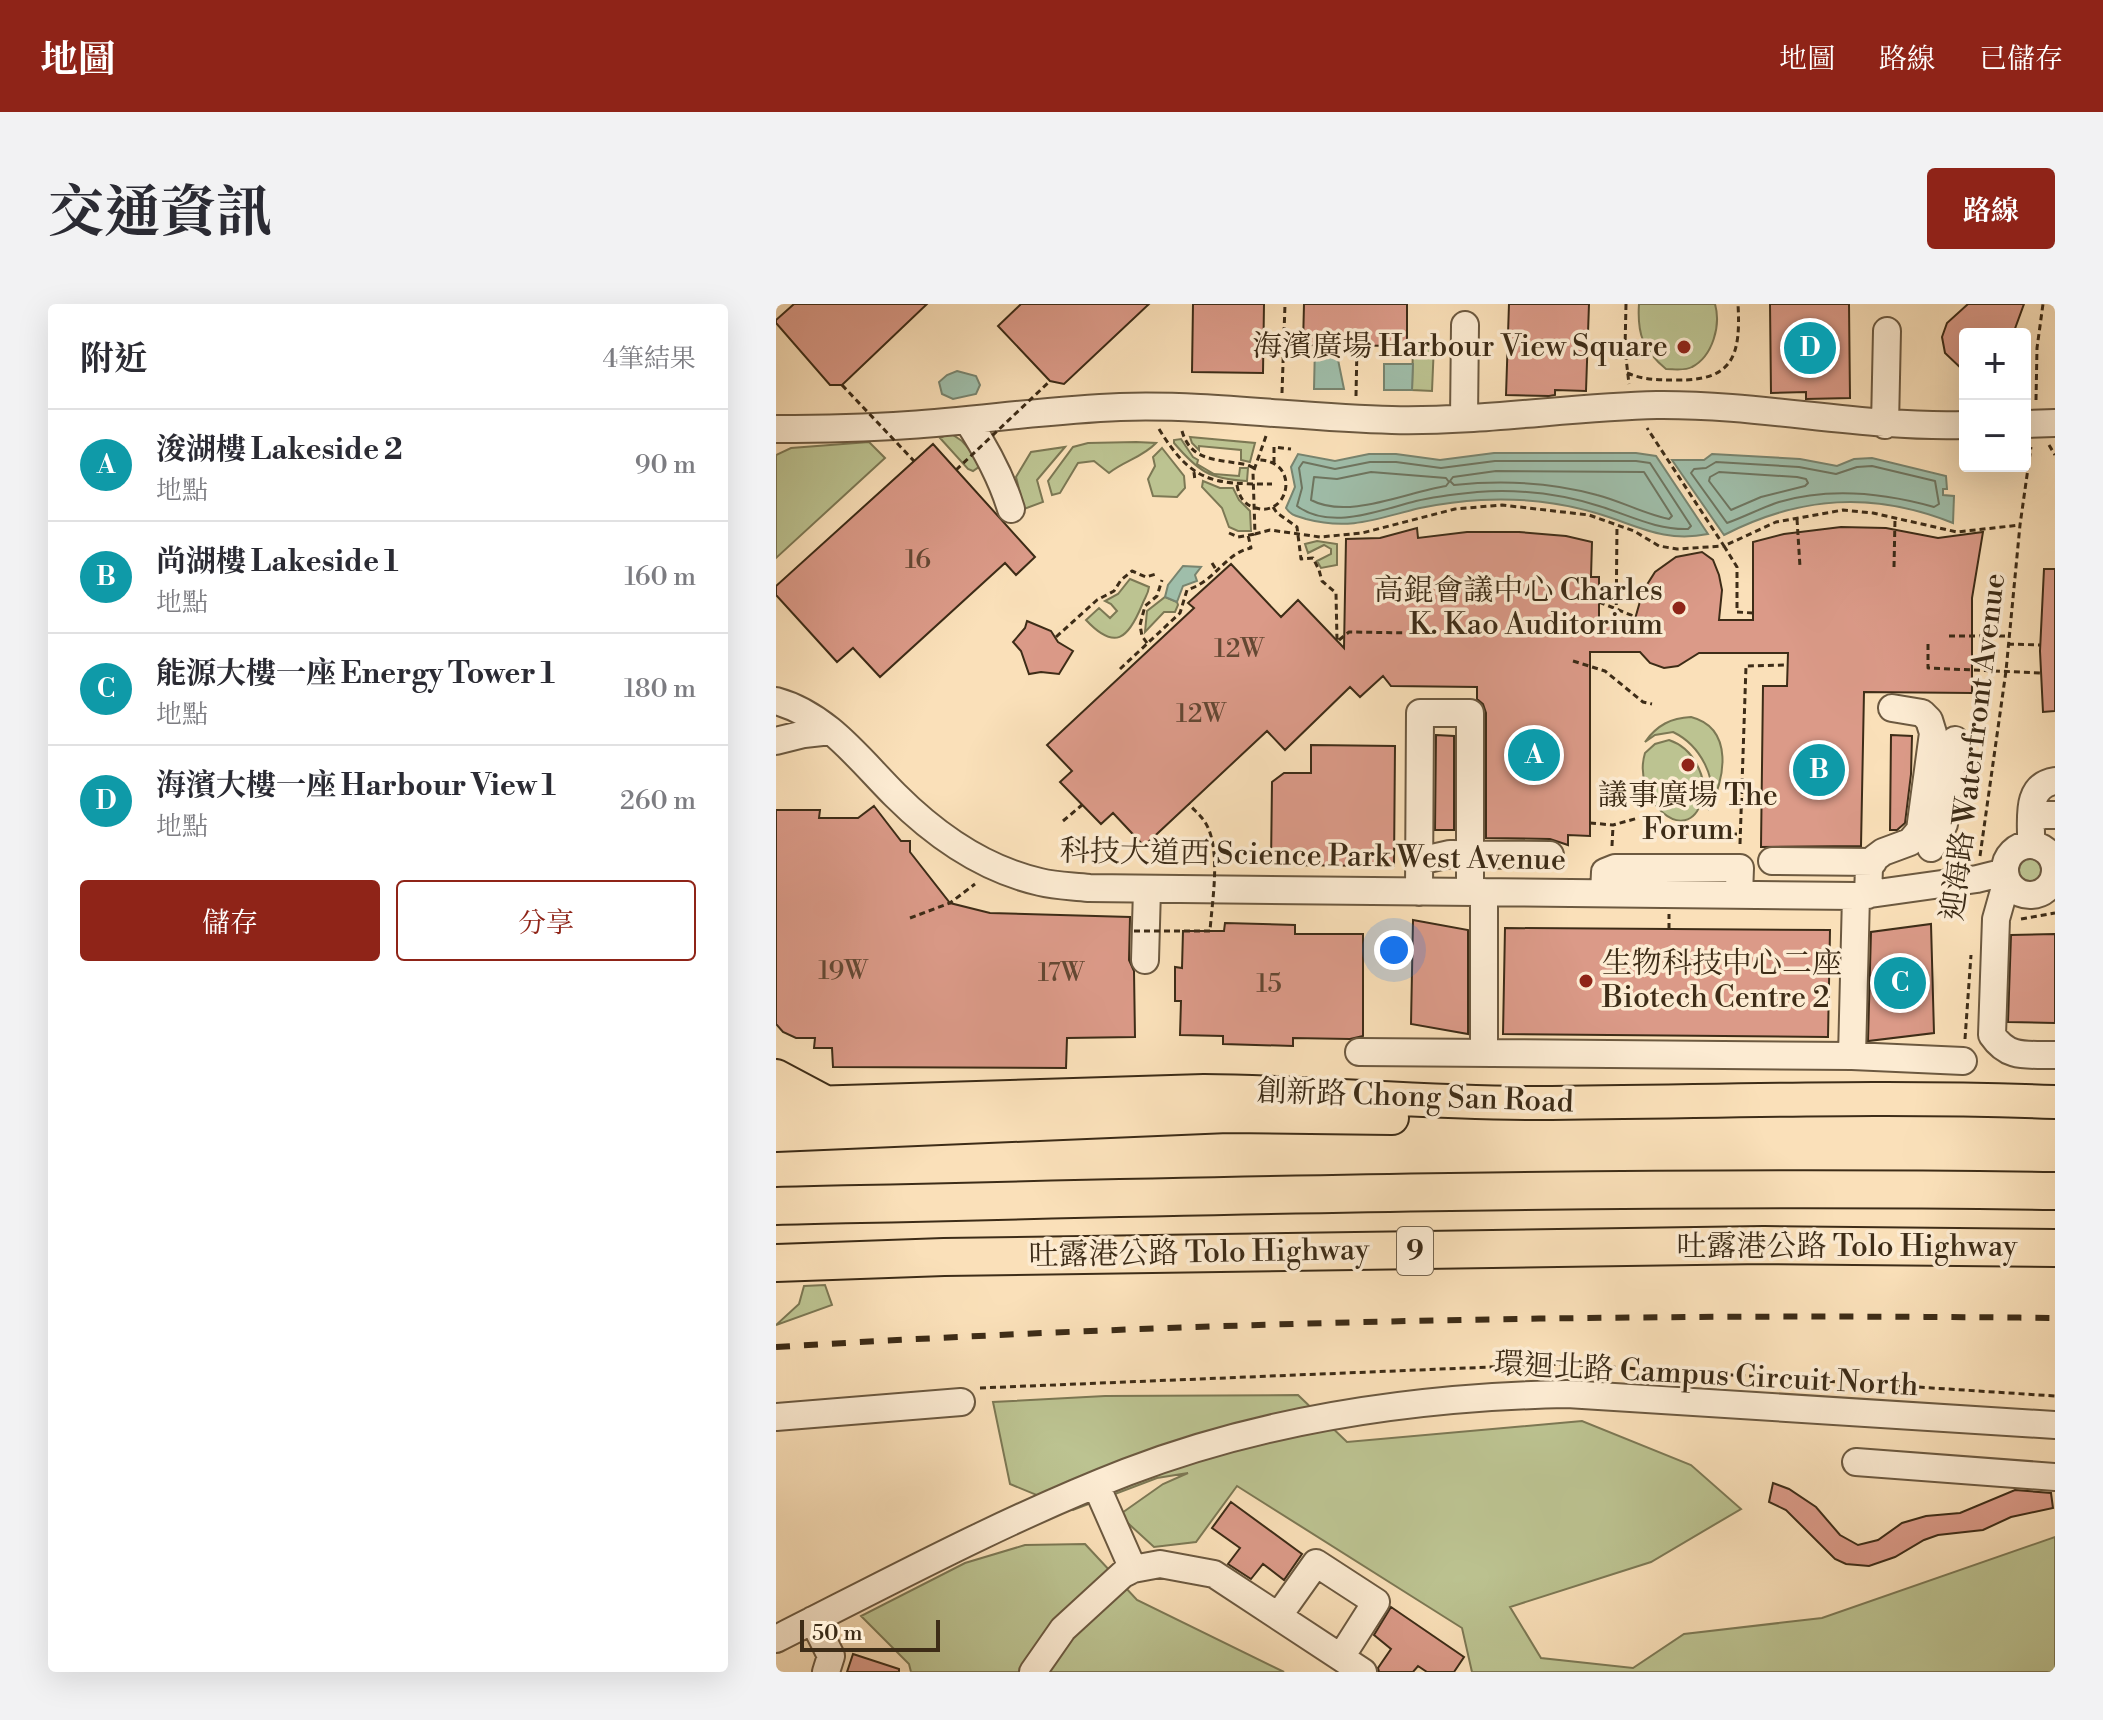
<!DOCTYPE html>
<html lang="zh-TW">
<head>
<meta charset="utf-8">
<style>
  body { margin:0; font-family:"Libre Bodoni","Noto Serif TC",serif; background:#f2f2f3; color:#2b2b33 }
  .controls { position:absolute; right:24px; top:24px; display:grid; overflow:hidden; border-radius:8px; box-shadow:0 8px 32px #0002 }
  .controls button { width:72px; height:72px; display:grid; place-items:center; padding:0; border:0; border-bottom:2px solid #e1e1e2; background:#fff; color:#2b2b33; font:40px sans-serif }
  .scale { position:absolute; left:24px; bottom:20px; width:140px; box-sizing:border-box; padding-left:8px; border:4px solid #3d2c17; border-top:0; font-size:22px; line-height:28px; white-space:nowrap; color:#3d2c17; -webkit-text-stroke:6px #fcebd2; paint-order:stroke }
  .you { position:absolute; left:618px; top:646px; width:28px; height:28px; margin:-20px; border:6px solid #fff; border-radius:50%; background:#1a73e8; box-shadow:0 0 0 12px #1a73e833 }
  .badge { display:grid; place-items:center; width:52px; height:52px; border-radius:50%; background:#8f2418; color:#fff; font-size:26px; font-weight:700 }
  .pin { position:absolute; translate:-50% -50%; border:4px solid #fff; box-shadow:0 2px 8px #0006 }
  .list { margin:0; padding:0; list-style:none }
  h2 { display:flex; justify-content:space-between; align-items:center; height:104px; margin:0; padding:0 32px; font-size:34px }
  h2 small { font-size:26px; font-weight:400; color:#7c7c81 }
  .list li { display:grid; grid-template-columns:52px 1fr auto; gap:24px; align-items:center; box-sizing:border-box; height:112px; padding:0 32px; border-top:2px solid #e1e1e2 }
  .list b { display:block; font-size:30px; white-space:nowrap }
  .list p { margin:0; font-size:26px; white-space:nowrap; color:#7c7c81 }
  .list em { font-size:26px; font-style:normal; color:#7c7c81 }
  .actions { display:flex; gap:16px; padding:24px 32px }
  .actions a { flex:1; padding:18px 0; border:2px solid #8f2418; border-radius:8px; text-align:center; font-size:28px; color:#8f2418 }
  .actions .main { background:#8f2418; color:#fff }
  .map { position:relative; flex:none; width:1279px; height:1368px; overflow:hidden; border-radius:8px }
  header { display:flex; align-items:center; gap:48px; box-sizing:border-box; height:112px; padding:0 40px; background:#8f2418; color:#fff }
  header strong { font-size:38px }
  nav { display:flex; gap:44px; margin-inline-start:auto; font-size:28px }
  .intro { display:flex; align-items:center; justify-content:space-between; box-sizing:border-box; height:192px; padding:0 48px }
  h1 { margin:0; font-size:56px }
  .button { padding:20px 36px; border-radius:8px; background:#8f2418; color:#fff; font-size:28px; font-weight:700 }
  main { display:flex; gap:48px; padding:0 48px }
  aside { flex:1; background:#fff; border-radius:8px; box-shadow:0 8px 32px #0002 }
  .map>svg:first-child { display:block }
  .green { fill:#bcc391; stroke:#7c7854; stroke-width:2 }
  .water { fill:#9fbeaa; stroke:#78846f; stroke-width:2 }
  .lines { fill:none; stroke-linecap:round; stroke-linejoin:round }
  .shore { stroke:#6e7560; stroke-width:2 }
  .building { fill:#db9a88; stroke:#3d2c17; stroke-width:2 }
  .minor-casing { stroke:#6c5940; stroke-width:30 }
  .major-casing { stroke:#3d2c17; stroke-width:36 }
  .highway-casing { stroke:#3d2c17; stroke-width:40 }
  .path { stroke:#3d2c17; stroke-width:3; stroke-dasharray:6 4; stroke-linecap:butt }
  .minor { stroke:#fcebd2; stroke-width:26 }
  .major { stroke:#fae0b9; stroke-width:32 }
  .highway { stroke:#fae0b9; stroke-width:36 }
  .rail { stroke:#3d2c17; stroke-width:6; stroke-dasharray:14 14; stroke-linecap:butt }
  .path-bridge { stroke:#3d2c17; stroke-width:3; stroke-dasharray:6 4; stroke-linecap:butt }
  .poi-dot { fill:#8f2418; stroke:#fcebd2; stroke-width:3 }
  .labels { text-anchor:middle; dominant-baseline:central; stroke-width:7; stroke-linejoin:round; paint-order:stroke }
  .number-label { font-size:26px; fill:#644833 }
  .shield { fill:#fcebd2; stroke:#76654f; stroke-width:2 }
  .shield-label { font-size:28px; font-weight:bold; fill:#3d2c17 }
  .poi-label { font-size:30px; fill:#3d2c17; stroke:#fcebd2; text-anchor:end }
  .street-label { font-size:30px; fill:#3d2c17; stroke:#fcebd2 }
</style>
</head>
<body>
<header>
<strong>地圖</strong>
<nav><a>地圖</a><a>路線</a><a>已儲存</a></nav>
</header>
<div class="intro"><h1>交通資訊</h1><a class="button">路線</a></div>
<main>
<aside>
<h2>附近<small>4筆結果</small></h2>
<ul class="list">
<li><span class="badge" style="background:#0f9aa8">A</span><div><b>浚湖樓 Lakeside 2</b><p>地點</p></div><em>90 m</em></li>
<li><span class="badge" style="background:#0f9aa8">B</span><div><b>尚湖樓 Lakeside 1</b><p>地點</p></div><em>160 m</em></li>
<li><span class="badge" style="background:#0f9aa8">C</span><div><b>能源大樓一座 Energy Tower 1</b><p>地點</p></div><em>180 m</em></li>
<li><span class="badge" style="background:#0f9aa8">D</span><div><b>海濱大樓一座 Harbour View 1</b><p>地點</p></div><em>260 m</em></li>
</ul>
<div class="actions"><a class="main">儲存</a><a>分享</a></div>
</aside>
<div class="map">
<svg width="1279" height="1368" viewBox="0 0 1279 1368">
  <rect width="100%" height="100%" fill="#fae0b9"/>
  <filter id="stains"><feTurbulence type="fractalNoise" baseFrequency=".0025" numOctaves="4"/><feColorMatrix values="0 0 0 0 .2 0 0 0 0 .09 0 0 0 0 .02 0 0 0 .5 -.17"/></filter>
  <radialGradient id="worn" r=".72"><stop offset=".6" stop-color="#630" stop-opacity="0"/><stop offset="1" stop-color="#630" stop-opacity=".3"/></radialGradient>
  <path class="green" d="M863,0H939C945,21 937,52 916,63C909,67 898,65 890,65C867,46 861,30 863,0Z
    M637,40H658L656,87L636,86Z
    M174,129L186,137L207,160L197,167L192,165L164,134Z
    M414,133L479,139L474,158L465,156V146L423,142V146L416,139Z
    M405,135L417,153L422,156L421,160L438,170L463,172L464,164H472L471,177C433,175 422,167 398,139V136Z
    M93,138L109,154L0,254V151L15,144Z
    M360,138L380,139C367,153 348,157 333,169L318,157L302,159L284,189L276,191L272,177L297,143L312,139Z
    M289,143L261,176L267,198L248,205L240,173L255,148Z
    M386,144L408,172L409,184L401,193L377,192L372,175L379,162L377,153Z
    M427,177L444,184H457L463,196L474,207L475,227H462L453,223L446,204L426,183Z
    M541,237L561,240V261L545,264L541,257L555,250V245L548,241L532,249L529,240Z
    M354,275L373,283C372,291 369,293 366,301C352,335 339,347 310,316L323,304L334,314L341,307L335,300L329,297L342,290Z
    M389,293L401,298L402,301L399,308H388L369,328L371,307Z
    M915,413C958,424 950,476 932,506C944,476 924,441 897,428L879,431L869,438C881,421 895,414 915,413Z
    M893,436C908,441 917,451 923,465C928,476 929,485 926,496C911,546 855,495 869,449L879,440Z
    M1238 567a16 16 0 1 1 32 0a16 16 0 1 1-32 0Z
    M49,981L56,1001L0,1021L23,1000L28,982Z
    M522,1091L571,1138L806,1117L915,1161L965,1205L875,1258L734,1303L765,1354L857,1364L908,1330L1046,1314L1279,1233V1368H696L686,1324L461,1182L420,1238L378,1243L343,1211L387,1180L412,1169L381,1174L297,1206L234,1180L217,1098L329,1092Z
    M309,1240L361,1296L508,1368H135L133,1360L85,1312L189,1259L249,1241Z"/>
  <path class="water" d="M539,41H559L568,85H538Z
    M608,60H637L636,86H608Z
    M181,67L200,72L204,81L200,90L177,95L166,90L163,78L171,71Z
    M718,149H860L880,152L932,230C887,239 861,221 820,209C783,198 743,194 705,196C684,197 664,200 644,204C602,214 575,227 530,215C522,212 515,212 510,204L519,183L515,163L522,150L559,157L593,150H620L664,156Z
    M936,150L1024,155L1061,162L1078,155L1096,154L1170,172L1171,185H1167V191L1178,192L1177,219C1097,187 1024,192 948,231L896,156H928Z
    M407,262L425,263L419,271L421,277L407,282L401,298L389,293L392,281Z"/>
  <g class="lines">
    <path class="shore" d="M719,157H860L874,159L915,222L912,225C880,226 853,211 823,202C785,190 742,185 701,188C681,190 660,192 640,197C604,206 555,227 521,202L526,184L523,164L527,158L559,165L594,158H620L665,164Z
      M940,158L1023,163L1060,170L1081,163L1096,162L1159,177L1163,200L1158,203C1108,189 1054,183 1003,198C985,204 968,213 951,219L915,169L918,165L930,164Z
      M720,167L868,168L896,212L893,215C868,210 845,197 821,191C774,178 727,176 678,181L674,177L677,173Z
      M595,168L670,174L673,178L670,182C631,188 572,216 535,196L538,173L561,175Z
      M943,168L1021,173L1030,175L1032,179L1029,182L985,193L955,206L933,177L934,173Z"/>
  </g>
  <path class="building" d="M18,0H151L66,81H54L0,19V16Z
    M245,0H373L288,80L274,77L222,22Z
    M417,0H488L487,69L416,68Z
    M528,0H631V42L527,41Z
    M733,0H813L810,87L779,86V91L773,92L730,91Z
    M994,0H1073L1074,94L1030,95V88L995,89Z
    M1192,0H1248L1237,30H1189V68L1169,49L1166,33L1171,19Z
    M157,140L259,253L240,271L229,259L104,373L77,344L61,358L0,291V282Z
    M1065,223L1110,224L1162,234L1207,228L1196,294V389L1088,388L1085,542L985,543L987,382H1011L1012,349H923L902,362L888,364L874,359L864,348H814V532L792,531V541L774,535L710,534V409L707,400L701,395V383L615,382L607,372L584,393L574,383L509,446L491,427L368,542L337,509L325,520L284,478L296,467L271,441L418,304L412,299L455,260L505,313L522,296L568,344L570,235L604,234L641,224L642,234L691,228H743L790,232L816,238L815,273H823V314L859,315L867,287L879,268L900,253L926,248L937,256L943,271L946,286L943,316H977V238L1008,230Z
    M1268,265H1279V407L1267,408L1264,347Z
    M251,317L275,327L282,338L297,347L283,370L265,368L253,370L245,347L237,338L249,324Z
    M660,431L678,432V526H659Z
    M1115,431L1136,432L1135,470L1129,519L1121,526H1114Z
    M535,441L619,442L618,562L495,561L496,478L508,469H535Z
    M98,502L125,537H134V548L174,599L214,609L354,613L353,656L358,667L359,733L291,734L290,764L57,763L56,744H38L39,734H20L7,728L0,720V506H44L43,514H82Z
    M637,616L692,626V730L635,720Z
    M449,619L519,621V630H587V732L574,735L517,734V742L447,740V732L404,731L405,697H399V663L406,664L407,627H448Z
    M1155,620L1158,729L1092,737L1095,628Z
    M729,624L1054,626L1052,733L727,730Z
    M1279,630V719L1232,718L1235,631Z
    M997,1179L1013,1185L1040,1203L1064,1231L1082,1241L1102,1236L1126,1219L1150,1212L1184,1209L1239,1186L1275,1189L1277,1204L1235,1213L1207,1226L1162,1231L1148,1236L1119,1253L1093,1262L1070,1260L1059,1255L1010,1206L993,1198Z
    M455,1198L526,1250L508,1276L487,1260L475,1275L452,1260L464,1244L436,1224Z
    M615,1303L688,1353L678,1368H651L642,1362L637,1368H603L602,1364L615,1345L598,1331Z
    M77,1350L123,1365V1368H71Z"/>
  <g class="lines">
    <g class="minor-casing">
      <path id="minor" d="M688,114L689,21
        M191,116C210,145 225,172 235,205
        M1249,120L1279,119
        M1109,121L1111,27
        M0,125C44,125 89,124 133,121C204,116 273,106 344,103C435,100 525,114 616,116C705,118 793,103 881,101C985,100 1085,124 1189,121
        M0,397C51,411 83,455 119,491C160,532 207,565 264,578C280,582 297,582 313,584L1080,592L1201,575L1229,568
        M0,437L28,430L55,427
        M1256,515L1267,511H1279
        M1255,541C1256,517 1248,482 1279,477
        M1229 566a25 25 0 1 1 50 0a25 25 0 1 1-50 0Z
        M1155,544L1168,520L1179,436
        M643,557L674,550L774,551
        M996,557L1097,558
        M1231,576L1220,615L1216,731C1233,756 1252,750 1279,751
        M643,588L644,409H694V588
        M708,588V749
        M828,589L829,568L839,564H964L963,591
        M1092,591L1093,564L1099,554L1107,548L1134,538L1144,526L1157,429L1153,416L1146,409L1116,404
        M369,656L371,585
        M583,748L1076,752L1187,757
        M1076,752L1080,592
        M0,1113L185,1098
        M1080,1158L1279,1173
        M357,1265L384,1260L438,1270L587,1368
        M503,1311L540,1259L600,1298L565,1353
        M37,1316L55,1352L50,1368
        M0,1335C115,1277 230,1215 351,1168C492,1114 641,1093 791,1090L1279,1121
        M257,1368L287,1325L347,1270L357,1265L320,1181"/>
    </g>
    <g class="major-casing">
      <path id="major" d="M0,772L47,797
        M0,800L428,787C539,788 650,799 762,799C935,798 1106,791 1279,798
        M0,831L452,812L616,814"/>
    </g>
    <g class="highway-casing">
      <path id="highway" d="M0,902C426,892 853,881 1279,887
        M0,959L168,953L988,941L1279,944"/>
    </g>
    <path class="path" d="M850,0L849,45L853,80
      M851,69C868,76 882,76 900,76C957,77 965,52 962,0
      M506,89L509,0
      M580,92L581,42
      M1260,96L1261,44L1267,0
      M383,125C416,179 437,180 496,180
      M406,127C415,159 444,155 472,161L478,164
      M490,132L477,169L479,230L494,226L544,233L586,229L679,205L726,201L813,211L858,227L883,242L901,245L948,242L871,124
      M1273,141L1279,151
      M498,159V143L515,145
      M418,168L419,177
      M461,181C463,193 468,201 480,204C514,214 525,155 481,156
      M497,203L501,209L521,223L525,255L537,254L543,266L546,277L560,289L561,337
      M1021,215L1024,263
      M453,229L462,233L479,230
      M436,259L441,267
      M1118,263L1119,215
      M977,309L961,308V263L948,242L1000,218L1067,206L1097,209L1181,228L1244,221
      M840,331L841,221
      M1173,332H1232
      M280,333L321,296L338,287L345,276L356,267L370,273L380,270
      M563,336L573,328L636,329
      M371,339L366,332L364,321L369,302L381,292L386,276
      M1232,340L1264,341
      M797,357L829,367L867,398L876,400
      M344,365L404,309L411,286C440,277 449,249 475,244L472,231
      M287,517L306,501
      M814,519L837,521L862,514
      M895,532L965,530
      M964,540L970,362L1012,361
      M836,542L837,522
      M1204,552L1230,367L1244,221L1255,143
      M134,614L174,599L199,580
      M1245,615L1279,609
      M893,625V610
      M1189,735L1195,651
      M204,1084L788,1060L1279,1092"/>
    <use href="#minor" class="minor"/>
    <use href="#major" class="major"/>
    <use href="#highway" class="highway"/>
    <path class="rail" d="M0,1043C426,1017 853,1009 1279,1014"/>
    <path class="path-bridge" d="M66,81L138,157
      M180,166L274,77
      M823,298L860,313
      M1152,340V364L1265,369
      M358,627H434C436,596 447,539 426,514C422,509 417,505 413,500"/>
  </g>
  <g class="poi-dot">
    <circle cx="908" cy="43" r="8"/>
    <circle cx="903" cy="304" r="8"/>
    <circle cx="912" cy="461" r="8"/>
    <circle cx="810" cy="677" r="8"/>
  </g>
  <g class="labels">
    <g class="number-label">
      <text x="142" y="256">16</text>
      <text x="463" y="345">12W</text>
      <text x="425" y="410">12W</text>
      <text x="67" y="667">19W</text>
      <text x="285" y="669">17W</text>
      <text x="493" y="680">15</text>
    </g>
    <rect class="shield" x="621" y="923" width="36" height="48" rx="6"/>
    <g class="shield-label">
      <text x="639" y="947">9</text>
    </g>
    <g class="poi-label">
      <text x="892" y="43">海濱廣場 Harbour View Square</text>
      <text x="887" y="287">高錕會議中心 Charles<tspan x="887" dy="34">K. Kao Auditorium</tspan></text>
      <text x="912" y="492" text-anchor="middle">議事廣場 The<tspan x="912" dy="34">Forum</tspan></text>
      <text x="826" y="660" text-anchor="start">生物科技中心二座<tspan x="826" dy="34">Biotech Centre 2</tspan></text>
    </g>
    <g class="street-label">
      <text transform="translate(1198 443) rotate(-83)">迎海路 Waterfront Avenue</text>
      <text transform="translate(537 552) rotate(1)">科技大道西 Science Park West Avenue</text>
      <text transform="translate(639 793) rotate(2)">創新路 Chong San Road</text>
      <text x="1071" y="943">吐露港公路 Tolo Highway</text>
      <text transform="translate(423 949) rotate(-1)">吐露港公路 Tolo Highway</text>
      <text transform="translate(930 1071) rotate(3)">環迴北路 Campus Circuit North</text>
    </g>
  </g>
  <rect width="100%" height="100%" filter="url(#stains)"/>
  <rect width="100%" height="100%" fill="url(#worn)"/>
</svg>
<div class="controls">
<button>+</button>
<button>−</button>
</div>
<div class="scale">50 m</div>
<div class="you"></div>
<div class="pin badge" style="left:758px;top:451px;background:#0f9aa8">A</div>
<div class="pin badge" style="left:1043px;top:466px;background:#0f9aa8">B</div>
<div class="pin badge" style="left:1124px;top:679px;background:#0f9aa8">C</div>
<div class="pin badge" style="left:1034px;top:44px;background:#0f9aa8">D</div>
</div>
</main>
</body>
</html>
